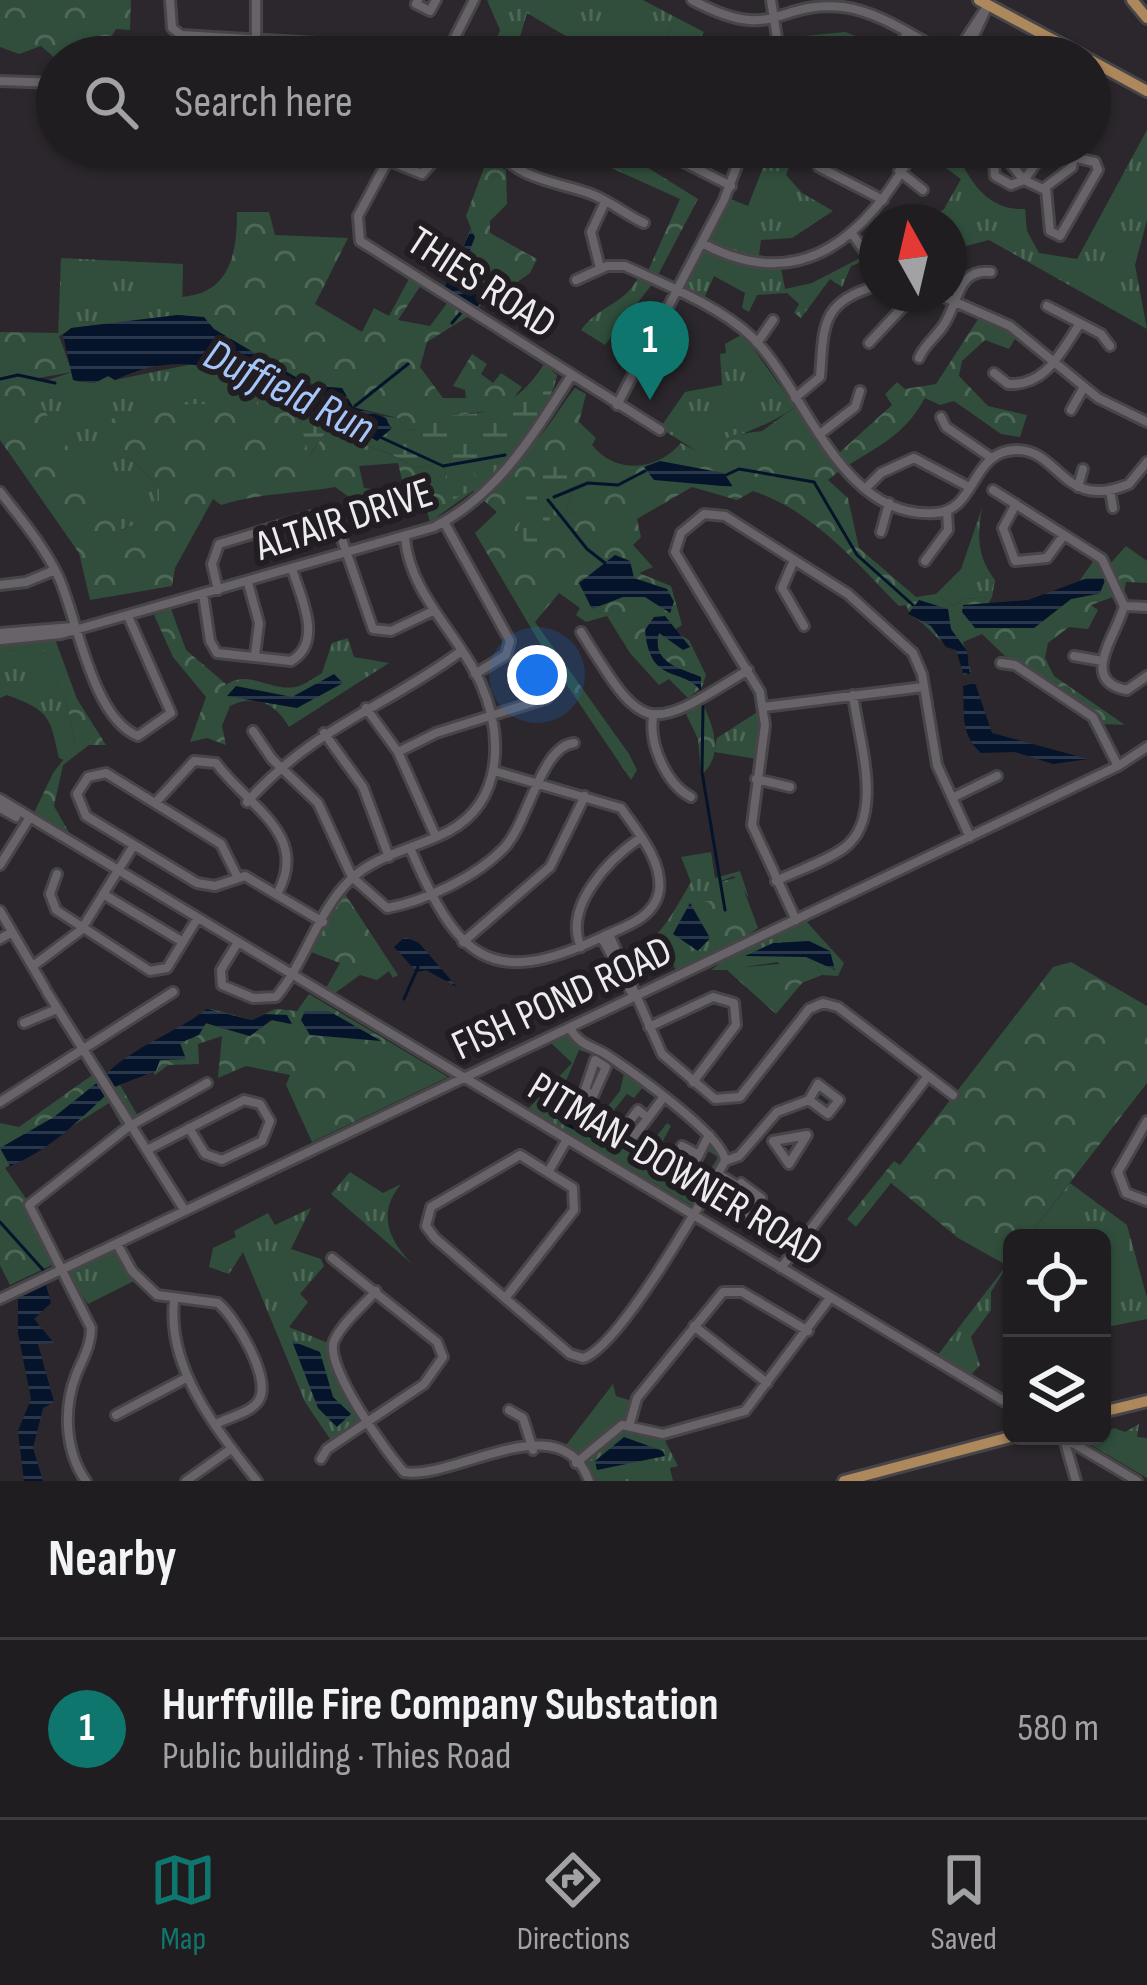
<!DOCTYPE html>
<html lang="en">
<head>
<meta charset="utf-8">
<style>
  body { margin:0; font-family:"Sofia Sans Condensed",sans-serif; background:#28262a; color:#f1f3f6 }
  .controls { position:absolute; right:36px; bottom:36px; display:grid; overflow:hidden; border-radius:18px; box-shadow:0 3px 9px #0004 }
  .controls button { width:108px; height:108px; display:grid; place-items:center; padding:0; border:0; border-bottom:3px solid #3d3b3f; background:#201d21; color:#f1f3f6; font:60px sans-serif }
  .compass { position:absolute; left:859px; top:204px; width:108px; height:108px; border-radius:50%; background:#201d21; box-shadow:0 3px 9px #0004; rotate:352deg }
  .you { position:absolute; left:537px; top:675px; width:42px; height:42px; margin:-30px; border:9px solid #fff; border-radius:50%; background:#1a73e8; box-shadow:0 0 0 18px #1a73e833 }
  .badge { display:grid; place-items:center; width:78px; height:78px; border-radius:50%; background:#0f766e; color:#fff; font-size:39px; font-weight:700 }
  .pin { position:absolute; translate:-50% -99px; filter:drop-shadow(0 3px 6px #0008) }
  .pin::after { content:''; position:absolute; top:63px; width:42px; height:36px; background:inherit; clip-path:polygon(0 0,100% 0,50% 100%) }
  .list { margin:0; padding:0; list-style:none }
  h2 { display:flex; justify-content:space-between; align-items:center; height:156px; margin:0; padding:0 48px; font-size:51px }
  h2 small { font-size:39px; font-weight:400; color:#a2a2a5 }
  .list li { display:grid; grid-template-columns:78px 1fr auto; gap:36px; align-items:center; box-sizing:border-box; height:180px; padding:0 48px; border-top:3px solid #3d3b3f }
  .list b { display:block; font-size:45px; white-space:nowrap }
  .list p { margin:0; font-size:39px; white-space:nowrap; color:#a2a2a5 }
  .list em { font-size:39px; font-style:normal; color:#a2a2a5 }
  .icon { flex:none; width:66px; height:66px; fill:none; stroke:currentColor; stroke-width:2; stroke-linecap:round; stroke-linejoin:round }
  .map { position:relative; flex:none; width:1147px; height:1481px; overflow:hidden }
  .search { position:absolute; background:#201d21; box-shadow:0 3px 9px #0004; left:36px; right:36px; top:36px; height:132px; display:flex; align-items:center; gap:30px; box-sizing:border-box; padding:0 42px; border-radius:66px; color:#a2a2a5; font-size:45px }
  .sheet { height:336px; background:#201d21 }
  nav { display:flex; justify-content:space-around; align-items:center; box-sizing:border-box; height:168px; border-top:3px solid #3d3b3f; background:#201d21; font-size:33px; color:#a2a2a5 }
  nav a { display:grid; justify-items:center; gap:6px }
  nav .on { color:#0f766e }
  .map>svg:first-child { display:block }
  .grass { fill:url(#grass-tufts) }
  .forest { fill:url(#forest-crowns); fill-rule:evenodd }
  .wetland { fill:url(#wetland-marsh) }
  .garden { fill:#304e3b }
  .water { fill:url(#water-rules) }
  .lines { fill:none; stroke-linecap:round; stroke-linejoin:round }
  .stream { stroke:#05132b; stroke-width:3 }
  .minor-casing { stroke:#484549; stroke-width:14 }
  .major-casing { stroke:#484549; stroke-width:16 }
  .minor { stroke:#686369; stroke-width:8 }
  .major { stroke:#ac885c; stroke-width:10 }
  .labels { text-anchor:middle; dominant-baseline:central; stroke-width:12; stroke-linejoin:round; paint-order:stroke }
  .street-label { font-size:42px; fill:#eeebef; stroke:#211d22 }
  .water-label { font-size:45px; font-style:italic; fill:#a5c6fa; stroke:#211d22 }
</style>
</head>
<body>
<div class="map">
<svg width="1147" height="1481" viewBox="0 0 1147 1481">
  <defs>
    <pattern id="grass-tufts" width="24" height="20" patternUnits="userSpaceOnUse" patternTransform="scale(3)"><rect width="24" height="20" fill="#304e3b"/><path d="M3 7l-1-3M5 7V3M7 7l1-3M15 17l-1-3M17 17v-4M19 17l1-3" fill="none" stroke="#4e6858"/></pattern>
    <pattern id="forest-crowns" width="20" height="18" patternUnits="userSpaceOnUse" patternTransform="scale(3)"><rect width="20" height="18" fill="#304e3b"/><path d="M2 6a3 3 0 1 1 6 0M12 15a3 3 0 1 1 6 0" fill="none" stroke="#4e6858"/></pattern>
    <pattern id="wetland-marsh" width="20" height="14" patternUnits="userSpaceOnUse" patternTransform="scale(3)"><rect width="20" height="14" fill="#304e3b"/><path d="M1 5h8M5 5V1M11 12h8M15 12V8" fill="none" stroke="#4e6858"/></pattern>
    <pattern id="water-rules" width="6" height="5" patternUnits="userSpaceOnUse" patternTransform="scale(3)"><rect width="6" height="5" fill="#05132b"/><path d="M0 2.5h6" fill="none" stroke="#2a364a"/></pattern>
  </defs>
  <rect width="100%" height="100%" fill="#2b272c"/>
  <path class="grass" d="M487,0H643L677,18L654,57H601L527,13L514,57H465L475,39L493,48L500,30Z
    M845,32L874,43L867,57H803L805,36Z
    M1147,130V220L1135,265L1147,329L989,240L950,250L949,222H926L944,209L961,179L939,163L946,147H955C967,178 986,211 1025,209L1027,231L1039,253L1077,259Z
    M771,147H796L786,175L802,193L833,211L792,238L761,240L758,263L707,240L728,198L748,206Z
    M705,249L743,266L781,268L785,289L812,283L864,256L867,260L851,266L842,287L830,279L801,318L794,313L799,304L787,293L757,295L749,312L742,308L745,293L714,276L702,303L682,289Z
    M61,258L183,264L182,315L72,328L58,337Z
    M639,276L653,283L605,345L581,330C599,305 625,305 639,276Z
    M743,334L795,407C760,432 736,431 703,455L660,428L685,392L722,385L720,354L726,353L725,344Z
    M202,362L265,387L250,424L127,456L159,486L160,501L137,524L120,530L27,385L33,379L45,381L72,372L75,381L93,383L108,376L115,380Z
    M982,508C977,536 977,556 995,580L992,597L963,599L953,606L936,594L961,569Z
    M348,638L354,657L389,663L289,727C276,704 256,693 230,706L219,692C242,663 268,692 295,687C303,686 315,677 322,673L332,643Z
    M44,649L68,709L75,745L66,761L59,758C50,715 49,711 7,695L0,698V651Z
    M762,709L757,759L714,752L717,738Z
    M711,852L715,878L740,871L749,898L734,876L716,883L718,901L712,902L715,940L728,949L677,972L661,942L635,952C665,932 673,912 691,882L681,857Z
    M805,920L844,963L838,976L822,975L814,961L783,968L778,962L745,967L731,955Z
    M568,1034L607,1059L579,1050L565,1083L577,1100L572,1106L585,1118L598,1105L605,1110L620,1091L624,1073L643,1087L634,1098L627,1094L601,1126L608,1133L603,1141L616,1151L624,1143L642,1155L667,1123L671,1126L651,1162L659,1168L655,1176L685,1195L692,1186L699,1189L718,1157L708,1151V1143L720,1148L722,1161L693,1206L528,1109L572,1063L550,1042Z
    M350,1172L383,1193L401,1184C377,1213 388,1239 412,1264L331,1194Z
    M1070,1183L1127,1225L1147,1298V1319L1102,1328V1238H1027Z
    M311,1208L291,1249L321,1259L324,1266L300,1294L308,1302L289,1327L328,1343L336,1379L362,1419L332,1442L305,1402L243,1252L229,1274L209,1267L213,1248L236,1237L234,1231L268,1213L275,1225Z
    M115,1249L134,1281L88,1304L68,1272Z
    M1012,1258L991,1292V1310L971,1337L980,1365L970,1376L937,1356Z
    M613,1384L616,1396L632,1401L626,1420L579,1456L563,1449Z
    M1139,1424L1137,1437L1147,1438V1478L1081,1439L1099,1438L1114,1428L1125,1432Z
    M624,1428L663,1437L678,1466L670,1468L673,1481H591L584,1462Z"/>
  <path class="forest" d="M0,0H131L130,30L116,29L102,53L57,60L41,46L19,54L0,47Z
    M677,18L704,32L691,57H654Z
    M565,147H644L637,161L698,199L658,275L648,271L680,199Z
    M487,160L506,170L507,204L490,221V233L537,259L530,273L508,289L496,288L475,312L427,342L420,367L443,398H466L465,390L453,386L472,354L487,364L481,374L493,383L501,373L522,387L506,408L448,417L421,412L417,431L406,429L398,418L353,407L342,388C280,388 235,331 182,315V297C230,293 237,254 237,212H269L275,235L348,238L315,304L362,332L374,308L389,316L410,277L421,285L398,320L430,326L451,298L444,293L471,228L466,216Z
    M982,313L1018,334L1009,349L985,340L962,361L959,376L988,406L1027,415L1020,437L1001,434L954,401L940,405L925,398C898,446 867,448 828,480L848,498L859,548L916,597L936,594L953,606L963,599L992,597L976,627L1034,628L1071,599L1099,594L1095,578L1080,580L1097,556L1109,565L1126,546L1147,561V583L1126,582L1124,593L1091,605L1098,610L1088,629L1069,627L1048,643L1045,658L1054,676L1125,725L1102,724L1085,707L1007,658L982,634L963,642L971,672L964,675L956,650C938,644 930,625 911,616L906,605L899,606C857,563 812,510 753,491L737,500L692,487L637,519L641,537L633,545L653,567L639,573L671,586L682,625L673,631L689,640L706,675L702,687L688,698L669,679L659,685L630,653L607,616L586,622L576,615L580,608L559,593L535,622L629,754L637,770L631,780L548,657L475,533L497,512L473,491L430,522L421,490L405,493L398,463L359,466L364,488L396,492L398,502L373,505L376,523L370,525L352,499L335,487C295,494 259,493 221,505L213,499L175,568L172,586L90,600L79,553L0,440V332L58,333L72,372L33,379L28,385L121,530L137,524L159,501V486L127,456L112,462L104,420C147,413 218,386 250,423L265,387L302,406L299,417L310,455L327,430C358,445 387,449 416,468L439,463L445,470L449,502L474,469C524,477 547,424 575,388L586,394L579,422L596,438L592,445C617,476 658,470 681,443L703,454L732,435L762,431L795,407L829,451L840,452L892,405L885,394L897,382L905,389L936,384ZM575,484L566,509L576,516L549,515L529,550L518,528L525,512Z
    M171,609L186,650L226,684L220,692L230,706L222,726L226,745L207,738L190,742L206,697L173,657L154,615Z
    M55,639L77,699L106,745H89L63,765L54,806L71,836L34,813L53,773L75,745L68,709L44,650L0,651V645Z
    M703,704C714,728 724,756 701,775L698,739L686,714Z
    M739,877L758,928L728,949H717L705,901H717L716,883Z
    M343,891L398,975L393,978L389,971L377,980L360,975L335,993L326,988L340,963L308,951Z
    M731,955L743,957L746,967L814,961L822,975L802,983L776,1014L727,970H711Z
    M1071,962L1147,1006V1083L1027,1238H1012L1006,1265L958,1238L891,1183L856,1227L847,1219L894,1161L900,1165L1053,967Z
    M309,994L448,1077L312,1142L286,1085L290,1075L246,1066L218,1078L222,1036L198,1044L199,1064L168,1065L155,1075L151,1068L157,1058H182L179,1043L205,1023L249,1036L274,1019L289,1024L287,1015L247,1025L200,1015L211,1009L252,1020L275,1009L297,1011Z
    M98,1071L114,1088L120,1085L139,1118L123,1128L109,1103L5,1168L27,1200L52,1265L10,1285L0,1265V1123L19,1127Z"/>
  <path class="wetland" d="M544,364L557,375C551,407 526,428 518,462L496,473L474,469L476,488L448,502L445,470L439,463L416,468C388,449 358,445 327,430L309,456L299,417L302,406L326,424L345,422L377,441L392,428L383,416L398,418L406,429L416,431L421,412C475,421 515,411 544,364Z
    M548,465L571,471L575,484L566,509L579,518L550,515L548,539L529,551L518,528C529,504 522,480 548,465Z"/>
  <path class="garden" d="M1124,1234L1137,1279L1106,1287L1102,1239Z"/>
  <path class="water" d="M471,230L475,237L457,283L481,297L477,312L443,291Z
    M177,315L204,317L214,329L311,386L342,388L353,407L386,418L391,429L377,441L345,422L326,424C254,386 201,339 115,380L108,376L95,383L73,380L63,335L71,328Z
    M660,461L724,473L733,487L654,480L644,467Z
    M615,555L630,561L634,578L667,589L674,602L670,613L645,597H623L592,609L579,583Z
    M1088,578H1106L1100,593L1071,599L1034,628H975L962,612L963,605L1028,600Z
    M919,600L948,609L951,629L967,651L970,674L963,673L956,650L946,647L931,626L908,614Z
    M665,616L690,647L683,650L659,633C651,663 680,668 701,677V691C682,666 650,686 645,630L654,617Z
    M334,674L343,683L297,708L227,696L236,686L292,697Z
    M975,683L992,733L1088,759L1053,764L1015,752L981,753C959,733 965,713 963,686Z
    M690,903L710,938L698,951L673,934Z
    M405,937L419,943L457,987L426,970L417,972L394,947Z
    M809,941L830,951L835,970L806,957L745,956L773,943Z
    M207,1009L252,1020L265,1014L287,1015L292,1024L271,1020L250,1036L206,1023L199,1035L180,1043L186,1059L160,1060L156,1071L111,1088L106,1074C135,1046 175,1033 207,1009Z
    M305,1011H329L381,1041L310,1035L301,1020Z
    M98,1082L106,1095C76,1123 48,1151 10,1166L0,1148L54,1117Z
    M558,1089L592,1129L591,1138L564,1125L545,1107Z
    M46,1285L51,1303L34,1319L54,1343L38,1344L54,1402L43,1408L33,1448L43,1481H24L18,1431L31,1399L18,1333V1298Z
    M292,1341L320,1352L333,1397L351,1414L337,1427L318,1408Z
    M624,1437L663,1451L665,1456L597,1470L595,1461Z"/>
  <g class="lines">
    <path class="stream" d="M452,323L465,308
      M0,379L18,375L55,383
      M355,406L408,364
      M380,437L443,466L505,455
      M726,475L739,469L814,482L857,555L913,605
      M554,497L588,483L618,485L645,471
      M548,500L587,549L605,563
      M703,706L702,772L725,910
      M404,999L418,967
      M0,1222L45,1272"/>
    <g class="minor-casing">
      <path id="minor" d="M170,0L172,28L181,35L317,43L365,53
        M418,0L416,4L430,11L436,0
        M692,0C776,45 774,0 843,7C882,12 918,40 953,57
        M771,0L780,57
        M256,57V0
        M445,57L474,0
        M893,57L907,33
        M954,57L988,5
        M964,57L988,5
        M0,81L57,83
        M395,147L358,216L360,241L660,430
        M496,147C516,180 559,182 591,194C610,201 626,215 644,223
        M882,147L907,160
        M997,147L1024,180L1043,189L1072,167L1076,147
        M670,155L731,186
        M1002,155L994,164L995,176L1011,185L1024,180
        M387,160L422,174L446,147
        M819,167L883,200
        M899,171L923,190
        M1024,180L1048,147
        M1046,189L1050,231L1060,236L1098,170L1095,162L1077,158
        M851,232L872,262L877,282
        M702,243C803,298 869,233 916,147
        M600,268L591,232L605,202
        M576,280L607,266H625C666,285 719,306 752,337C806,390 840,520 935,513C977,511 970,451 1016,450C1060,449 1063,512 1129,484L1147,462
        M937,294L1010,326L1098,398L1147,422
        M1047,306L1101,334L1110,346
        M757,343L773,320
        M869,343L915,294
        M919,358C924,345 935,338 943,326C959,304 956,268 991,272
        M994,373L1008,384C1046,386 1060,353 1079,325
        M795,398L820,377C824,329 819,301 877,286
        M617,405L724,200L744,147
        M1071,410L1084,387
        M941,417L946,427L990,457
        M820,434L855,407L860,391
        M1078,487L1083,469
        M866,488L881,473L914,458L969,487
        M993,490L1102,559L1124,606C1118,633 1077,681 1127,690L1147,676
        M1110,490L1113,508
        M0,492C21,519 44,546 59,578C77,618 92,718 138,736L171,713L128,616
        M1016,504L1003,528L1015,561L1047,558L1064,535
        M444,522L510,641L506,655L475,674
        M881,532L889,503
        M794,560L782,588L804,626
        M925,561L948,530L947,511
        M248,583L259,623L255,655
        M0,585L26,582L55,570
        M218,590L212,564L219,544L325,512L336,522L373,629L391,631L433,611
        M203,594L210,641L217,653L291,661C324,642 301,598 292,569
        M1125,606L1147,607
        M581,632C645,735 645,734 748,670
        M0,633L73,627
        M0,640L61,634L434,527C498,495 533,435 571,376
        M1074,656L1102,661
        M1001,663L1015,665L1093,717L1118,766
        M764,707L923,687
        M366,708L398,752L436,837
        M653,717C649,744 666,784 691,797
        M253,731L272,759L318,803L352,877L387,908C426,901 477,876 504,848C529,821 541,746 574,743
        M324,733L363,787L389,857
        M398,752L436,733L547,698
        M756,779L790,787
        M952,798L997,776
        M0,799L1012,1406
        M247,802C315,726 383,709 460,652
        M155,803L194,761L216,763C247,806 311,834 277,894
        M0,808L16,817
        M410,848C457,956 488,992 604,936C626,926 654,918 659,891C663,861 637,831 621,808L494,771
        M0,865L30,817
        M57,874L50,894L56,910L150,971L167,968L197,919
        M237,876L221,844L106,773L88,777L77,794L86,816L197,883L215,886L245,876L323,922
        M776,881C798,870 825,862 844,848C886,817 858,738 853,695
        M103,894L183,942
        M0,911L45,988
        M796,920L752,825L765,725L760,692L675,552L681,533L704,514L725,516L848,594L913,653L922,674L937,765L970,837
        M609,934L662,1054L715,1099L740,1097L809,1009L823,1003L838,1007L953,1095
        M602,938L634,997
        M0,939L12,932
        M238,942L221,970L222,985L253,998L276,997C305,963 317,912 350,880C375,855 417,848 449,831C504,801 503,735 481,684C459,634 410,595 405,538
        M463,942L550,867L585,796
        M581,947C563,907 608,860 640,838
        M33,966L81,930L134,845
        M47,992L185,1211
        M24,1023L57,1009
        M649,1027L713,997L734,1003L736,1025L693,1082
        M595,1060L606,1067L593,1096L585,1090Z
        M818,1084L839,1100L828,1114L809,1100Z
        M0,1102L173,992
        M638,1110L648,1118L631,1140L621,1133Z
        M648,1118L663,1098
        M1147,1121L1118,1172L1126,1193L1147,1201
        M807,1135L789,1164L773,1141Z
        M147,1150L244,1100L260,1104L270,1121L262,1141L222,1160L205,1154L189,1128
        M699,1155L682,1146L671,1167L688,1176L709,1135
        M725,1161L739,1156L777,1112L809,1100
        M550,1169L566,1141
        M718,1174L739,1187
        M741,1183L761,1198L749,1214L730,1201Z
        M117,1244L132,1271L157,1295L218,1303C235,1317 272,1378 259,1400C251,1413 229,1417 216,1424
        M781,1268L928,1076
        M376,1291C364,1305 342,1323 334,1341C324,1366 386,1452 404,1472C453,1481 561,1402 589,1481
        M506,1297L574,1210L573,1188L520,1155L431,1207L426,1226L435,1238L570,1354L583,1358C619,1348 703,1199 725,1161C725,1137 631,1071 607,1055C592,1046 579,1045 570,1028
        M0,1299L1118,766L1147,747
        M174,1301C167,1369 217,1430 257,1481
        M694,1326L767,1383
        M509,1410L523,1418L533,1450
        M116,1415L188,1377
        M630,1423L637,1398L723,1292H742L808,1331
        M1061,1436L1137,1481
        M1064,1439L1076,1481
        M321,1459L327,1449L424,1384L443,1357L437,1342L332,1258
        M576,1463L622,1425L663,1434L745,1411L830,1298
        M86,1481C65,1452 63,1409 76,1375C83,1358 91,1346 91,1328L29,1205L128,1127L207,1083
        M186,1481L231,1449"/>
    </g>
    <g class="major-casing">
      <path id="major" d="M979,0L1085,57
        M1132,0L1147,18
        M1090,60L1147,91
        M1102,1412L1147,1401
        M844,1481L1014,1436"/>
    </g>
    <use href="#minor" class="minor"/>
    <use href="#major" class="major"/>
  </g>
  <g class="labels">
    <g class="street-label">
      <text transform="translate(481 283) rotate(33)">THIES ROAD</text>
      <text transform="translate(344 520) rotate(-18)">ALTAIR DRIVE</text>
      <text transform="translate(562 999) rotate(-25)">FISH POND ROAD</text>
      <text transform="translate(675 1170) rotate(31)">PITMAN-DOWNER ROAD</text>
    </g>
    <g class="water-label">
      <text transform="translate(289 392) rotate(26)">Duffield Run</text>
    </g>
  </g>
</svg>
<div class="controls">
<button><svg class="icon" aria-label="locate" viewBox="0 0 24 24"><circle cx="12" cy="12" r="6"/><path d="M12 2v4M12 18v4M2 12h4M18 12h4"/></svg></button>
<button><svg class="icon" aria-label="layers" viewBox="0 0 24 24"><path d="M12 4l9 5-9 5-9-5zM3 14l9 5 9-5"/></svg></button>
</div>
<svg class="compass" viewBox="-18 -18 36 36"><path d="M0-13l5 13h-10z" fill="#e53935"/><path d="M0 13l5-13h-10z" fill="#a2a2a5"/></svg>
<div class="you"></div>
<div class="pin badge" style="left:650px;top:400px">1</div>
<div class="search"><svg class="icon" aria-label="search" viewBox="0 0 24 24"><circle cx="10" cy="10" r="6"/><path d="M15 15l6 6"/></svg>Search here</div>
</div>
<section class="sheet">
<h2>Nearby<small></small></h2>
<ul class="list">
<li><span class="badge">1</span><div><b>Hurffville Fire Company Substation</b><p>Public building · Thies Road</p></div><em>580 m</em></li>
</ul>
</section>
<nav>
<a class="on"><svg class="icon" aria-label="map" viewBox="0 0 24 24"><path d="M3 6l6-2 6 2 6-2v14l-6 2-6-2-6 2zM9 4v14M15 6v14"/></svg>Map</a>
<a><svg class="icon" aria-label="directions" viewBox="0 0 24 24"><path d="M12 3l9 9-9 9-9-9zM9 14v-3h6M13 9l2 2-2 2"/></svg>Directions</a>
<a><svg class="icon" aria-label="saved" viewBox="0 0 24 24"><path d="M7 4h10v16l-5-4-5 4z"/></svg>Saved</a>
</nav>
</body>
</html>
